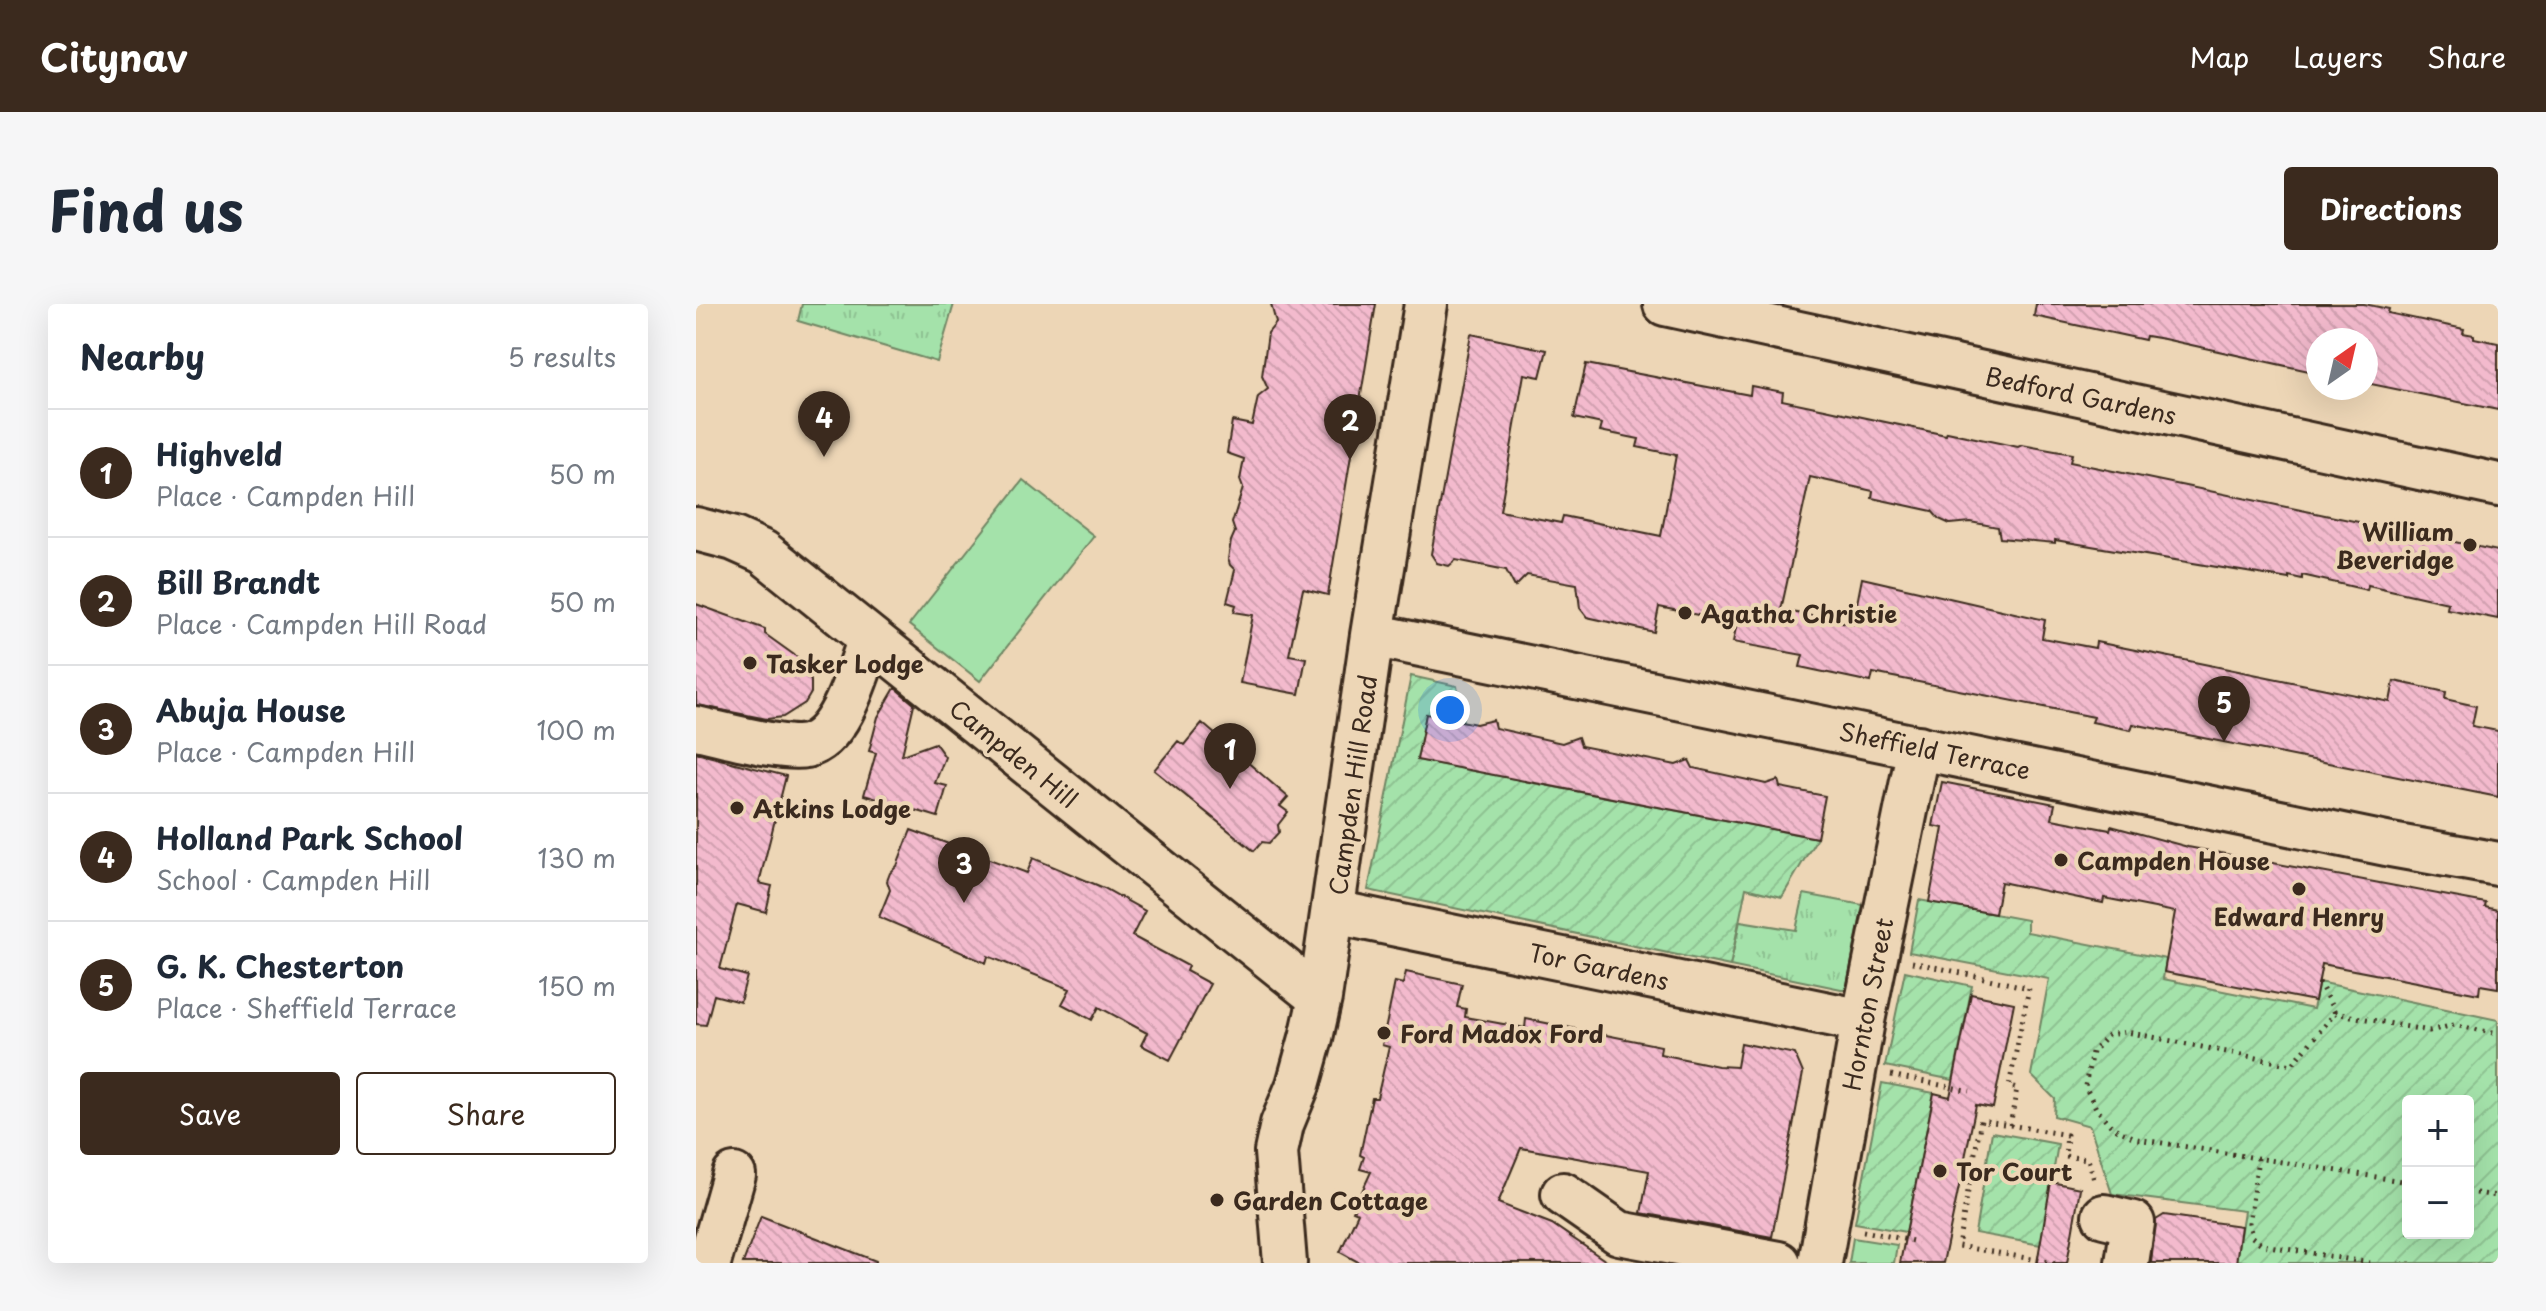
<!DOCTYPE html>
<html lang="en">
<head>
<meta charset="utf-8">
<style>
  body { margin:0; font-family:"Playpen Sans",sans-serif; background:#f6f6f7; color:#1f2937 }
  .controls { position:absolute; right:24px; bottom:24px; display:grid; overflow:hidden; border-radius:8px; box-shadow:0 8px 32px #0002 }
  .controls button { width:72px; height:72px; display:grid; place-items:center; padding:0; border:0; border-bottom:2px solid #e0e1e3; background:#fff; color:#1f2937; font:40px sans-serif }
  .compass { position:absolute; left:1610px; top:24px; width:72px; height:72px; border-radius:50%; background:#fff; box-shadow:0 8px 32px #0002; rotate:34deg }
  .you { position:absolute; left:754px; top:406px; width:28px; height:28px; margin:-20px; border:6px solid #fff; border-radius:50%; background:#1a73e8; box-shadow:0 0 0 12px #1a73e833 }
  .badge { display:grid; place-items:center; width:52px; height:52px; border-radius:50%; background:#3b2a1e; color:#fff; font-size:26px; font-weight:700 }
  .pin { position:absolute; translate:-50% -66px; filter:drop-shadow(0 2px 4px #0008) }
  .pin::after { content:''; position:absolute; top:42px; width:28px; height:24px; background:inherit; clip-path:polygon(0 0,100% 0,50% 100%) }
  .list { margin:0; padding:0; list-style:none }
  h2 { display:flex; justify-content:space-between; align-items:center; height:104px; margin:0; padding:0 32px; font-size:34px }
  h2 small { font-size:26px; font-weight:400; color:#747a83 }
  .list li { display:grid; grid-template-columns:52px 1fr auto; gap:24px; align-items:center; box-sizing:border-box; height:128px; padding:0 32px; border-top:2px solid #e0e1e3 }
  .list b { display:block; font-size:30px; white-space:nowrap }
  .list p { margin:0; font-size:26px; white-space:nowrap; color:#747a83 }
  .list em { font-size:26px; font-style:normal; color:#747a83 }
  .actions { display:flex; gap:16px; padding:24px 32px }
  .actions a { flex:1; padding:18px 0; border:2px solid #3b2a1e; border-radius:8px; text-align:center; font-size:28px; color:#3b2a1e }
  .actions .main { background:#3b2a1e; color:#fff }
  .map { position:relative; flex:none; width:1802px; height:959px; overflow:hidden; border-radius:8px }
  header { display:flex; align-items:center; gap:48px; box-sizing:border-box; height:112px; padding:0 40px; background:#3b2a1e; color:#fff }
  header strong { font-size:38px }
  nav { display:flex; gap:44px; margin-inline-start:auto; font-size:28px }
  .intro { display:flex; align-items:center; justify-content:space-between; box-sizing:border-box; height:192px; padding:0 48px }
  h1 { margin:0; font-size:56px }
  .button { padding:20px 36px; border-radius:8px; background:#3b2a1e; color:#fff; font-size:28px; font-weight:700 }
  main { display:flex; gap:48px; padding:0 48px }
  aside { flex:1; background:#fff; border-radius:8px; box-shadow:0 8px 32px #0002 }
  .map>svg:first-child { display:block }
  .grass { fill:#a4e2aa; stroke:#708664; stroke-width:2 }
  .park { fill:url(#park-tufts); stroke:#708664; stroke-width:2 }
  .garden { fill:url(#garden-furrows); stroke:#708664; stroke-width:2; fill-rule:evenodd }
  .building { fill:url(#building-back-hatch); stroke:#3b2a1e; stroke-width:2 }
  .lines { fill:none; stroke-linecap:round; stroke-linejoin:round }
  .minor-casing { stroke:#3b2a1e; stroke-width:48 }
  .path { stroke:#3b2a1e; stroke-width:5; stroke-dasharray:2 6; stroke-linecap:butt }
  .minor { stroke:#edd6b6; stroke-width:42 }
  .poi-dot { fill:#3b2a1e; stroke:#edd6b6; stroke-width:3 }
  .labels { text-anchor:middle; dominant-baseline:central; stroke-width:8; stroke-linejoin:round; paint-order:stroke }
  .street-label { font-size:24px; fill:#3b2a1e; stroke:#edd6b6 }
  .poi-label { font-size:24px; font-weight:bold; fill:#3b2a1e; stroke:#edd6b6; text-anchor:start }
</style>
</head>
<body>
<header>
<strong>Citynav</strong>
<nav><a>Map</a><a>Layers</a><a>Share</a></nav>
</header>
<div class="intro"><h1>Find us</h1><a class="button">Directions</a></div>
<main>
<aside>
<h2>Nearby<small>5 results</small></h2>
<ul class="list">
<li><span class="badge">1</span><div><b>Highveld</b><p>Place · Campden Hill</p></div><em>50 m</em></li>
<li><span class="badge">2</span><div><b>Bill Brandt</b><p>Place · Campden Hill Road</p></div><em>50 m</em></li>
<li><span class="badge">3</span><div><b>Abuja House</b><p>Place · Campden Hill</p></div><em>100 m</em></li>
<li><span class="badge">4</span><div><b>Holland Park School</b><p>School · Campden Hill</p></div><em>130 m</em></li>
<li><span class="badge">5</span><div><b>G. K. Chesterton</b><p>Place · Sheffield Terrace</p></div><em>150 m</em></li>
</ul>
<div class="actions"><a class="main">Save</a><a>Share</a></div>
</aside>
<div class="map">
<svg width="1802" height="959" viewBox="0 0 1802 959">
  <defs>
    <pattern id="park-tufts" width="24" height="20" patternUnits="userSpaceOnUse" patternTransform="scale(2)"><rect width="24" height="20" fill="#a4e2aa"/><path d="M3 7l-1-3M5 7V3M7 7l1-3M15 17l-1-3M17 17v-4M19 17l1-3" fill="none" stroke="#8ec292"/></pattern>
    <pattern id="garden-furrows" width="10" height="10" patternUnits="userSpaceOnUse" patternTransform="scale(2)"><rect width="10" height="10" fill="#a4e2aa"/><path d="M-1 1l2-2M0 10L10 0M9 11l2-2" fill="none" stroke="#8ec292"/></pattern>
    <pattern id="building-back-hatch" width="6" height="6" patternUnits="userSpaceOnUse" patternTransform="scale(2)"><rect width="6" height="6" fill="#f3bacd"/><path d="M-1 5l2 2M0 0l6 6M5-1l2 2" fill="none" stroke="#d1a0b0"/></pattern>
  </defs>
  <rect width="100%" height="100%" fill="#edd6b6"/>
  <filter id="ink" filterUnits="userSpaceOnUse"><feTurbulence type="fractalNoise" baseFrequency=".0125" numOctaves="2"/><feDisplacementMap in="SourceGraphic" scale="16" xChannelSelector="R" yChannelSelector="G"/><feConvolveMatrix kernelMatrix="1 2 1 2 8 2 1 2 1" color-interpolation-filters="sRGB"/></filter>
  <g filter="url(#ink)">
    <path class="grass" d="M327,176L398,232L284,377L213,321Z
      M1157,934L1201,941L1198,959H1153Z"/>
    <path class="park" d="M106,0H258L241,58L102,17Z
      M1108,590L1167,601L1150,686L1034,662L1044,617L1100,626Z"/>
    <path class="garden" d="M715,372L761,382L767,417L730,411L721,456L1121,534L1086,593L1050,584L1034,662L672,586Z
      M1223,596L1331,616V628L1470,655L1467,675L1617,705L1623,678L1802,716V959H1558L1540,956L1548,907L1416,890L1394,822L1358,812L1359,795L1335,771L1353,675L1213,648ZM1712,797H1772V929H1712Z
      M1209,667L1276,682L1257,776L1189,762Z
      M1186,779L1238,789L1210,928L1159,919Z
      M1296,828L1362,840L1345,941L1279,929Z"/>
    <path class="building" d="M575,0H680L632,291L607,285L593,351L610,354L603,390L544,379L557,311L538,308L540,301L531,298L539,266L534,261L532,255L535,237L539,228L536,219L547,184L544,176L548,155L531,149L536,117L556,121L562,93L572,85L566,72L572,29L580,19Z
      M1340,0H1668L1693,5L1692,9L1768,25L1767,29L1778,31V34L1802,39V106L1670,79V36H1622V69L1468,35L1450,32L1449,36L1338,12Z
      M775,30L851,46L844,73L828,70L804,207L865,219L867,212L965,232L980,151L941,143L943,135L904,127L906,120L878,114L890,60L1054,91L1055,82L1087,88L1086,96L1129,105L1250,131L1251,128L1322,143L1326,141L1376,150L1374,158L1802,247V315L1751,305L1752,299L1672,281L1671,286L1606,271V275L1593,272V275L1359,236V239L1304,234L1302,223L1274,218L1254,220L1243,215L1236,207L1176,194L1177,187L1114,173L1085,306L1157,320L1166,274L1349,316L1346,334L1399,344L1400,338L1694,398L1698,377L1750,388L1749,395L1780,402L1776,422L1802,427V493L1437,420L1435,426L1396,418L1398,413L1177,369L1175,378L1104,363L1107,351L1037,338L1041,319L963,303L958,328L891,313L884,304L881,280L831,271L819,283L810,266L760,256L753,262L741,259L735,250Z
      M0,300L69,325V330L101,353L112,365L115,377V389L109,399L87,413L71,415L0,401Z
      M199,384L218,400L206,451L239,439L249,453L239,479L251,482L242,513L168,491L180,449L173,447L182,413Z
      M730,410L780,420L797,416L799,424L866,439L882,433L885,442L980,461L993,456L997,464L1070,480L1082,476L1084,483L1129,492L1121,534L721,456Z
      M506,419L592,493L584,502L592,508L582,521L583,528L573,539L566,538L558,547L458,466L482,437L488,441Z
      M0,449L90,472L63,579L76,582L70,608L41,600L24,665L51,672L44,698L18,691L10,721L0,720Z
      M1246,478L1359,500L1356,515L1414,526L1415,522L1492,543L1790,599L1789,603L1802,606V684L1784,681L1783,690L1626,660L1619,697L1468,668L1479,608L1408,594L1407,599L1305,578L1299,610L1233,598L1247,524L1237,522Z
      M215,526L331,569L337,554L408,584L449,607L436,632L492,662L490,667L514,680L474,756L445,741L451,729L403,703L396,716L366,700L374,685L292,652L290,659L183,613L194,586L191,577L194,569L201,562Z
      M710,668L766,680L761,703L770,705L769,713L829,724L830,715L965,742L964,750L1022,762L1041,763L1045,739L1099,750L1107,769L1076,933L945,909L953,867L825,844L802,899L856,920L913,959H664L644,948L662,909L657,907L675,868L664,865L668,853L664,851L676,794H681L693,743L686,741L699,678L707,680Z
      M1275,690L1318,699L1297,804L1280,801L1247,959H1204L1238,789L1254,793Z
      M1355,878L1384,884L1371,959H1341Z
      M1468,911L1545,922L1540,959H1455L1460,916Z
      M65,912L180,957V959H47Z"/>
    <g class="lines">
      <g class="minor-casing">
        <path id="minor" d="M969,0L1802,181
          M0,225L38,235L67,248L624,694
          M676,331L1695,541L1802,560
          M0,424C25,429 87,447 110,442C146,434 163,364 174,334
          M638,608L1167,717
          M867,890L923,929L1083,959
          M1408,912L1437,919L1431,959
          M13,959L38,871
          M589,959L580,848L586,820L602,781L615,734L624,694L676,331L730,0
          M1124,959L1167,717L1223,443"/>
      </g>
      <path class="path" d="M1216,658L1333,684L1313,782L1321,784L1314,822
        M1623,678L1639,709
        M1195,771L1274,787
        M1562,854L1553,919L1556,933L1567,941L1674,959
        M1712,878L1441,835L1416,823L1400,804L1389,782L1396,748L1412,731L1431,728L1596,761L1639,709L1733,727L1758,721L1802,730
        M1772,888L1802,892
        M1167,927L1222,938
        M1359,959L1262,942L1285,816L1371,831L1369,852L1392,855L1398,876"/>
      <use href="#minor" class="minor"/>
    </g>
  </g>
  <g class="poi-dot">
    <circle cx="1774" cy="241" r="8"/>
    <circle cx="989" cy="309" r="8"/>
    <circle cx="54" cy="359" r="8"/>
    <circle cx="41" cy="504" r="8"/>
    <circle cx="1365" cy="556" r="8"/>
    <circle cx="1603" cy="585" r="8"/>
    <circle cx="688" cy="729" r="8"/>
    <circle cx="1244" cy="867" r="8"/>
    <circle cx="521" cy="896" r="8"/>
  </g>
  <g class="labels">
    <g class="street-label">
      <text transform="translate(1385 91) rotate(12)">Bedford Gardens</text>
      <text transform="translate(1239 446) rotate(12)">Sheffield Terrace</text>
      <text transform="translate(318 449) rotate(39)">Campden Hill</text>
      <text transform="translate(656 481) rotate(-82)">Campden Hill Road</text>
      <text transform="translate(903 662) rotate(12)">Tor Gardens</text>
      <text transform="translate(1171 700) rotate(-79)">Hornton Street</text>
    </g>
    <g class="poi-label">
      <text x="1758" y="227" text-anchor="end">William<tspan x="1758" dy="28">Beveridge</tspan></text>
      <text x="1005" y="309">Agatha Christie</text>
      <text x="70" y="359">Tasker Lodge</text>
      <text x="57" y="504">Atkins Lodge</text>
      <text x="1381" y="556">Campden House</text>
      <text x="1603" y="612" text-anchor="middle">Edward Henry</text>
      <text x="704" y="729">Ford Madox Ford</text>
      <text x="1260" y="867">Tor Court</text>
      <text x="537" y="896">Garden Cottage</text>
    </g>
  </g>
</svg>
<div class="controls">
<button>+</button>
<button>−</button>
</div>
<svg class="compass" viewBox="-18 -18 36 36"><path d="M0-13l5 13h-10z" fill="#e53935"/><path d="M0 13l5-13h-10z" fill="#747a83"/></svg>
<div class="you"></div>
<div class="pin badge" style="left:534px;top:485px">1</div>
<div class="pin badge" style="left:654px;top:156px">2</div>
<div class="pin badge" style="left:268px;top:599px">3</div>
<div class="pin badge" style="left:128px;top:153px">4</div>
<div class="pin badge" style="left:1528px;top:438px">5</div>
</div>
</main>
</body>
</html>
